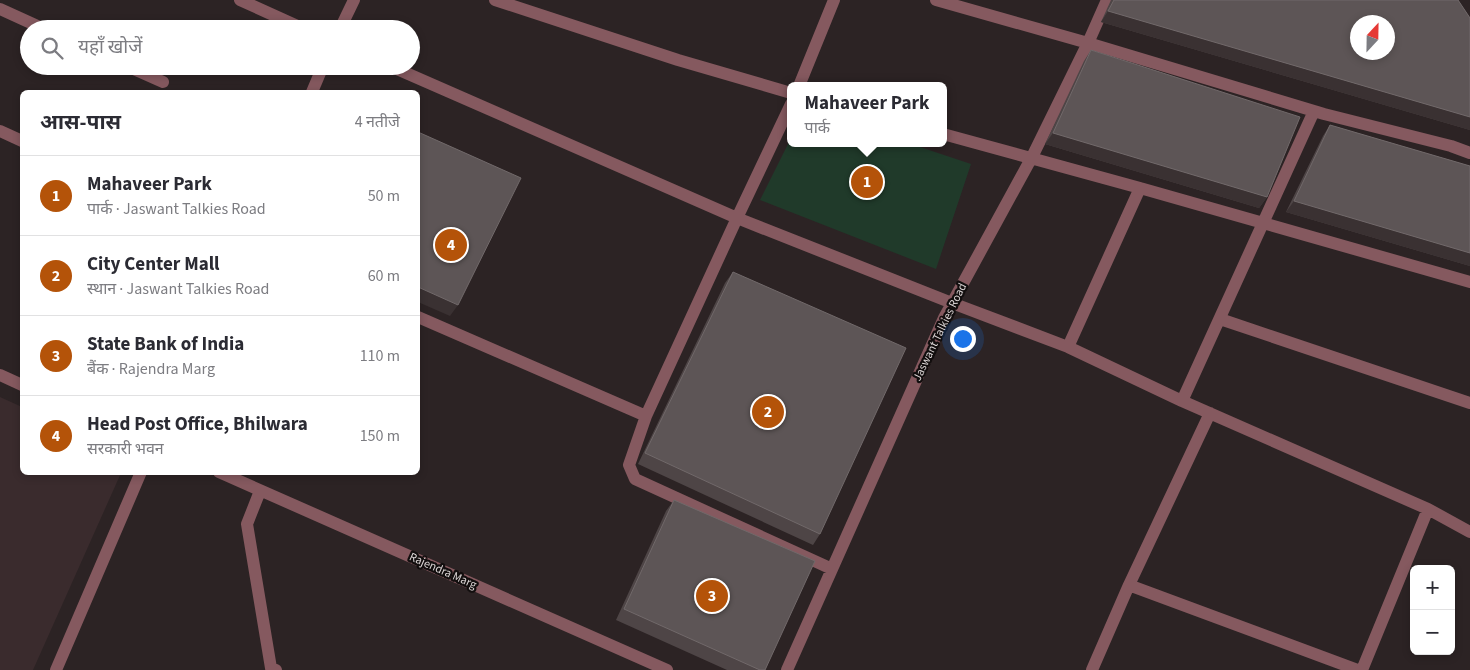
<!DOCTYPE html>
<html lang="hi">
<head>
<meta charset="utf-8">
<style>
  body { margin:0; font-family:"Source Sans 3","Noto Sans Devanagari",sans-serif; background:#f2f2f3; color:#2b2b33 }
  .controls { position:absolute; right:15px; bottom:15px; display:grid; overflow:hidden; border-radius:8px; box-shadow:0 2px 8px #0003 }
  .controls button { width:45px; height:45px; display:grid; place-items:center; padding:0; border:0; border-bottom:1px solid #e1e1e2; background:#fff; color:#2b2b33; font:25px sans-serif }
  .compass { position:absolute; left:1350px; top:15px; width:45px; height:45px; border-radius:50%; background:#fff; box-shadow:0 2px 8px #0003; rotate:22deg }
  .you { position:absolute; left:962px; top:338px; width:18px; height:18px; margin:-12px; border:4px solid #fff; border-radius:50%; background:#1a73e8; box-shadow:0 0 0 8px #1a73e833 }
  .badge { display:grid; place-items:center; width:32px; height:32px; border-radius:50%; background:#b45309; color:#fff; font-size:16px; font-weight:700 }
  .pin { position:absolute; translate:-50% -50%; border:2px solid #fff; box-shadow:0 1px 5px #0006 }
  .popup { position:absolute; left:787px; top:82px; width:160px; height:65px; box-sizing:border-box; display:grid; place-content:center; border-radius:8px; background:#fff; filter:drop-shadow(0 1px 4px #0005); font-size:16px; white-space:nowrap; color:#7c7c81 }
  .popup b { font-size:19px; color:#2b2b33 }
  .popup::after { content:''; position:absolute; left:50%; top:100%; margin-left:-10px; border:10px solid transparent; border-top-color:#fff }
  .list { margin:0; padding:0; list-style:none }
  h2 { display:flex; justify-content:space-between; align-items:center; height:65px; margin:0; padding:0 20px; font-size:21px }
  h2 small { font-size:16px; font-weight:400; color:#7c7c81 }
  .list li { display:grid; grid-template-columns:32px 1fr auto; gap:15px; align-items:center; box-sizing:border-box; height:80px; padding:0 20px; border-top:1px solid #e1e1e2 }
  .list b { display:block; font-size:19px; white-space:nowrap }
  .list p { margin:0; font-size:16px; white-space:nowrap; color:#7c7c81 }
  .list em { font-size:16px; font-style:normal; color:#7c7c81 }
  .icon { flex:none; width:28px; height:28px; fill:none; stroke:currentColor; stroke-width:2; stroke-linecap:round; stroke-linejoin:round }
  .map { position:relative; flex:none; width:1470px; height:670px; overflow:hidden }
  .search { position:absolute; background:#fff; box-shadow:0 2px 8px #0003; left:20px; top:20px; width:400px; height:55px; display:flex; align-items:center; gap:12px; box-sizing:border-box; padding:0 18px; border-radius:28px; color:#7c7c81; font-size:19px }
  .panel { position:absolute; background:#fff; box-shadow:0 2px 8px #0003; left:20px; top:90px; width:400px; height:385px; border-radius:8px }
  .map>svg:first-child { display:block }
  .built { fill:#3a2b2d }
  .green { fill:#203a2a }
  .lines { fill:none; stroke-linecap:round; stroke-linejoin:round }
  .minor { stroke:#85595f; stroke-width:12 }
  .wall { fill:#4e4546 }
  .shaded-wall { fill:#3a3132 }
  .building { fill:#5d5556; stroke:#71696a; fill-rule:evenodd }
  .labels { text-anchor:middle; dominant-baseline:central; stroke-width:4.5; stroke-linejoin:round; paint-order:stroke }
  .street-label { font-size:12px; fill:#ddd7d7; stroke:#120e0e }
</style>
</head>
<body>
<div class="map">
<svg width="1470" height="670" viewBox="0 0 1470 670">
  <rect width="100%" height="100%" fill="#2c2324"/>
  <path class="built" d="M0,397L22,407V472L121,473L33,670H0Z"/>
  <path class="green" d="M791,138V143H908L971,164L936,269L760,200Z"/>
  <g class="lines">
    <path class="minor" d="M240,0L304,29
      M495,0L678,60L791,93
      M936,0L1088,43L1324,114L1451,146L1470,153
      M0,9L44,29
      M340,29L354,0
      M127,66L163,82
      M390,66L737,218L952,303L1068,347L1182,401L1428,509L1470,532
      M799,86L834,0
      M312,92L323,66
      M0,131L22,141
      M943,134L1140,188L1470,282
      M418,317L646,416L737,218L791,104
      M1220,319L1470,403
      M1068,347L1140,188
      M0,375L22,385
      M1182,401L1314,111
      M646,416L629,465L635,479L832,569
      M219,472L667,670
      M260,491L247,524L271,668L276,670
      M1129,585L1358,670
      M56,670L141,472
      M787,670L944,318L1032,157L1088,43L1107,0
      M1092,670L1129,585L1210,413
      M1362,670L1428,509"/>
  </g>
  <path class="wall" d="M1111,0H1458L1470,18V130L1101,22Z
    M1091,50L1267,197L1259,208L1045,144L1084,61Z
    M1330,125L1470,166V266L1286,212L1323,136Z
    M733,272L820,534L813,545L638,464L725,283Z
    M674,500L765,670H727L616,620L666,511Z"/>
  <path class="shaded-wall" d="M1108,11L1470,117V130L1101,22Z
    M1053,133L1267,197L1259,208L1045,144Z
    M1294,201L1470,253V266L1286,212Z
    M418,287L458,305L450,316L418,302Z"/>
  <path class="building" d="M1114,0H1458L1470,18V117L1108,11ZM1358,22H1388V52H1358Z
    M1091,50L1300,117L1267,197L1053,133Z
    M1330,125L1470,166V253L1294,201Z
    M418,132L521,178L458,305L418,287Z
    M733,272L906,348L820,534L645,453Z
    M674,500L815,561L765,670H760L624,609Z"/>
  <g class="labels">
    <g class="street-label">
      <text transform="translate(940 332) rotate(-64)">Jaswant Talkies Road</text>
      <text transform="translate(443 571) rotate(24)">Rajendra Marg</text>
    </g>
  </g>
</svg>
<div class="controls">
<button>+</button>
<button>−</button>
</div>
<svg class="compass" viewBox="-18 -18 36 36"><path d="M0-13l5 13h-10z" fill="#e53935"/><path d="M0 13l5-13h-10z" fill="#7c7c81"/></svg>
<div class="you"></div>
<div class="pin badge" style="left:867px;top:182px">1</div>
<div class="popup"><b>Mahaveer Park</b>पार्क</div>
<div class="pin badge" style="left:768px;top:412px">2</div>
<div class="pin badge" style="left:712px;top:596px">3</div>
<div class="pin badge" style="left:451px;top:245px">4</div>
<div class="search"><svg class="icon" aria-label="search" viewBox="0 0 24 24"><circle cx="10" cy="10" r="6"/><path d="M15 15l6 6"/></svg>यहाँ खोजें</div>
<section class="panel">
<h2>आस-पास<small>4 नतीजे</small></h2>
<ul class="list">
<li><span class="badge">1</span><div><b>Mahaveer Park</b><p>पार्क · Jaswant Talkies Road</p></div><em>50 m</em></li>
<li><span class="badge">2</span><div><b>City Center Mall</b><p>स्थान · Jaswant Talkies Road</p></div><em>60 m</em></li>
<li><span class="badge">3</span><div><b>State Bank of India</b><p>बैंक · Rajendra Marg</p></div><em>110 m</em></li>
<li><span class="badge">4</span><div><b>Head Post Office, Bhilwara</b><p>सरकारी भवन</p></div><em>150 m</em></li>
</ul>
</section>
</div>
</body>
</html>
